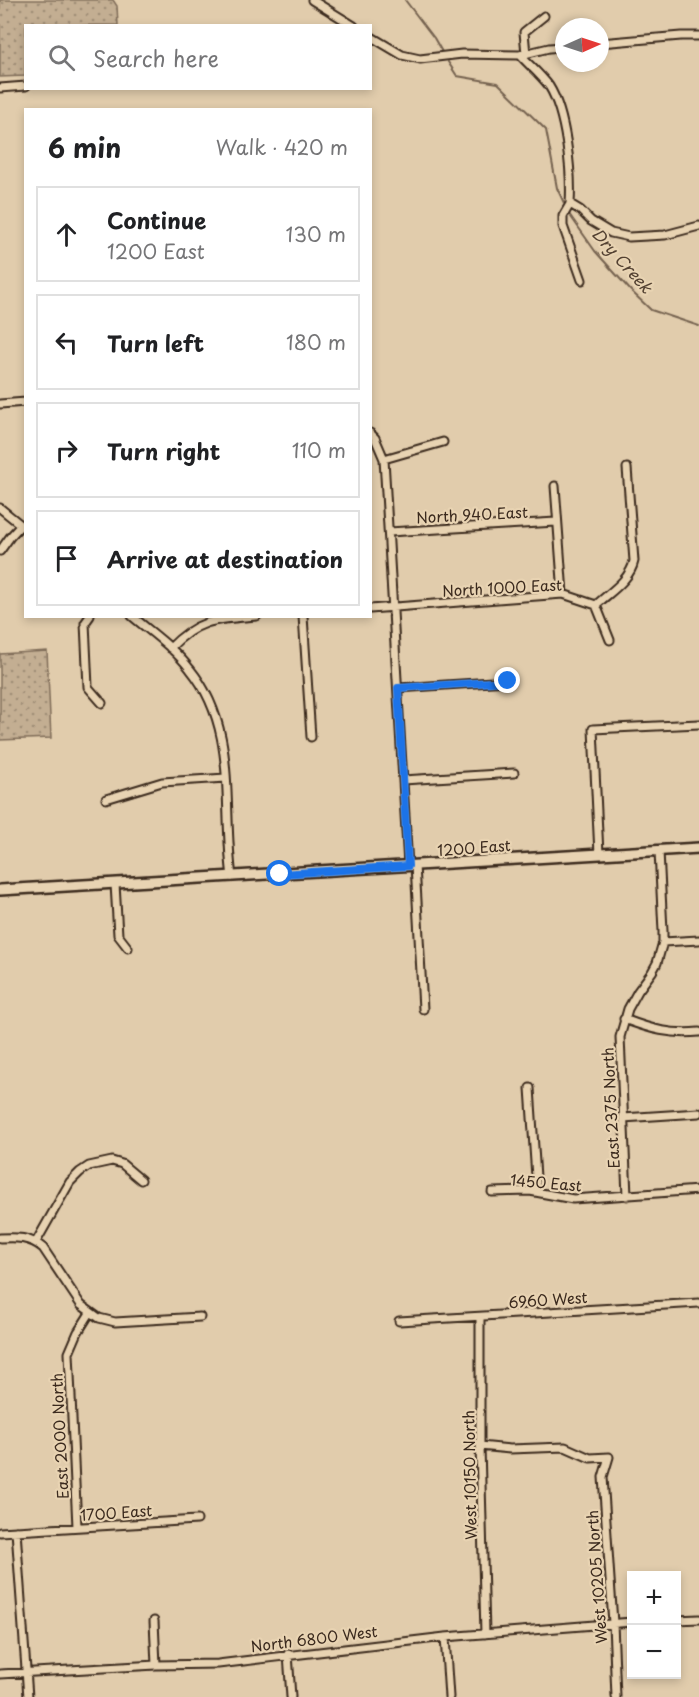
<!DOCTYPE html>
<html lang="en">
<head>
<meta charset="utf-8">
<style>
  body { margin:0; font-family:"Playpen Sans",sans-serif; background:#f2f2f2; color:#202124 }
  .controls { position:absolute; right:18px; bottom:18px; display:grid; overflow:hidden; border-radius:0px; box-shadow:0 3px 9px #0003 }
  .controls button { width:54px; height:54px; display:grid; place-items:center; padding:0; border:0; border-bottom:2px solid #e0e0e0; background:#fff; color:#202124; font:30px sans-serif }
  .compass { position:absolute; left:555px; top:18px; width:54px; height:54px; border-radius:50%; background:#fff; box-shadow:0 3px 9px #0003; rotate:87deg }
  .stop { position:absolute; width:18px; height:18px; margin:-14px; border:4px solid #1a73e8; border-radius:50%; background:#fff }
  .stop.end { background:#1a73e8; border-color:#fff; box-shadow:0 2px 6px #0008 }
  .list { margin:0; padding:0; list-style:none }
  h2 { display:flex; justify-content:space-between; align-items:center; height:78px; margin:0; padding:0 24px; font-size:26px }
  h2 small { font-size:20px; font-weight:400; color:#757577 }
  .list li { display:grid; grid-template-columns:39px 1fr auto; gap:18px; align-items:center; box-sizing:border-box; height:96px; margin:0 12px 12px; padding:0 12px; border:2px solid #e0e0e0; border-radius:0px }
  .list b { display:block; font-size:22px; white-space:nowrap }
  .list p { margin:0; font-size:20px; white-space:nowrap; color:#757577 }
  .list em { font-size:20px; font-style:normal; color:#757577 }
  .icon { flex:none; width:33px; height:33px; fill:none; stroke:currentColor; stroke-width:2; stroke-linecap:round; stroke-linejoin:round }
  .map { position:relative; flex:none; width:699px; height:1697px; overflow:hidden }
  .search { position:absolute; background:#fff; box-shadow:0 3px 9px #0003; left:24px; top:24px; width:348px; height:66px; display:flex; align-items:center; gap:15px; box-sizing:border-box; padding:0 21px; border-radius:0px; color:#757577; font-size:22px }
  .panel { position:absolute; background:#fff; box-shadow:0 3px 9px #0003; left:24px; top:108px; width:348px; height:510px; border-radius:0px }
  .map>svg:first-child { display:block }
  .park { fill:url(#park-dots); stroke:#7f6c58; stroke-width:1.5 }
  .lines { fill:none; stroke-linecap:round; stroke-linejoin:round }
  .stream { stroke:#75624f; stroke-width:2 }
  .minor-casing { stroke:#3b2a1e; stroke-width:11 }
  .major-casing { stroke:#3b2a1e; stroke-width:14 }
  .minor { stroke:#e8d3b2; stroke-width:7 }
  .major { stroke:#e8d3b2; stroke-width:9 }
  .route { stroke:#1a73e8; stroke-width:8 }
  .labels { text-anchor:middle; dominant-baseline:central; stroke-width:4.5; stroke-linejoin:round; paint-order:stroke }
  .street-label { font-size:15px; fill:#3b2a1e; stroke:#e8d3b2 }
  .water-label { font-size:16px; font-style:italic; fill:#534132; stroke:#e8d3b2 }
</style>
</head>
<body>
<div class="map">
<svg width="699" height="1697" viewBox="0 0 699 1697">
  <defs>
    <pattern id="park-dots" width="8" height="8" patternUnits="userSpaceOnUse" patternTransform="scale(1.5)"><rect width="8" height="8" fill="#c3ae92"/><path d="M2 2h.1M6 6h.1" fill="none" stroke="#a08e77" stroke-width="1.8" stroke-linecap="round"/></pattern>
  </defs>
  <rect width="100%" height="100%" fill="#e1ccac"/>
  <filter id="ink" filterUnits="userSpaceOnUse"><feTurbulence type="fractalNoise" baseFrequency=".0167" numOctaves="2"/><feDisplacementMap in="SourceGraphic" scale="12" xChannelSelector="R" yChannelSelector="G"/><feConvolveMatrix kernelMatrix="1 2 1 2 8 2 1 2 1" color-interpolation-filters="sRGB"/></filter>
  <g filter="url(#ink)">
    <path class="park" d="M0,0H113L117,6L118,25L26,26L25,76L0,77Z
      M47,651L51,738L0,740V654Z"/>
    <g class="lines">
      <path class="stream" d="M405,0L434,38L442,52
        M448,62L457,76L498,83L546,130L557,188L564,203
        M569,214L595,251L631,291L651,310L699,326"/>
      <g class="minor-casing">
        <path id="minor" d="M312,0L354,26
          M370,36L402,55L420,59L462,54L520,55L549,48L564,47
          M600,43L681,36H699
          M526,54L524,32L544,16
          M520,55C529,65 541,75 549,86C566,113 572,172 570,204L580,210L591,221L611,233L629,237L665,235L699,226
          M0,88L26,86
          M570,204L563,216V226L582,280
          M0,404L26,402
          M370,433L375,438L384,459L408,866
          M384,459L443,442
          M555,486L563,594
          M0,508L26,529
          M389,532L556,522
          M0,551L10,537L21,525
          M596,605C610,592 630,580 634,561L627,468
          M370,609L563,594L596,605L610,640
          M90,616L85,623L88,687L102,703
          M132,616C152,633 174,648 190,669C239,729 222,806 232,877
          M303,616L311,737
          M170,648C199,618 218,619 257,616
          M398,688L508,681
          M403,780L514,773
          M106,799L162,782L226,778
          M599,854L593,729L699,724
          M415,865L423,1009
          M115,884L118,935L128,948
          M663,942L699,940
          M624,1019C650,1029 671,1035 699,1032
          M530,1088L537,1192
          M623,1118L699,1113
          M492,1192L530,1191L573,1199L699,1190
          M627,1196L620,1037L628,1009L638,991L652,972L657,963L663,942V931L659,851
          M0,1238C16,1237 30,1237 43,1248L81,1305L99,1318L115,1322L200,1317
          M36,1242L70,1182L80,1172L89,1166L112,1161L122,1164L141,1180
          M480,1317V1446L485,1634
          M399,1321L699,1303
          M480,1446L510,1449L565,1447L590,1458L609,1457L603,1477L613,1623L616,1697
          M77,1527L69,1353L78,1332L90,1313
          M16,1531L28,1697
          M0,1532L197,1520
          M676,1620L699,1619
          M154,1621L156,1665
          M445,1637L449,1697
          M288,1654L291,1697
          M0,1674L156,1665L218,1664L445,1637L632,1622"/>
      </g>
      <g class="major-casing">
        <path id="major" d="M0,890L699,848"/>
      </g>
      <use href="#minor" class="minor"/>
      <use href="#major" class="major"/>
    </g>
  </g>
  <g class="lines" filter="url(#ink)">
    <path class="route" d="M280,874L408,866L398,688L508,681"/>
  </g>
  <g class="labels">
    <g class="street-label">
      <text transform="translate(472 514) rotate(-3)">North 940 East</text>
      <text transform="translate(502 587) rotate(-3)">North 1000 East</text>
      <text transform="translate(474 847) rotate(-4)">1200 East</text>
      <text transform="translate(610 1108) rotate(-93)">East 2375 North</text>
      <text transform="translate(546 1182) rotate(5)">1450 East</text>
      <text transform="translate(548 1299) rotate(-4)">6960 West</text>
      <text transform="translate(59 1436) rotate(-93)">East 2000 North</text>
      <text transform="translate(469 1475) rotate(-91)">West 10150 North</text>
      <text transform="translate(116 1512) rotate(-4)">1700 East</text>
      <text transform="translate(596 1577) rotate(-94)">West 10205 North</text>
      <text transform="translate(314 1638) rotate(-7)">North 6800 West</text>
    </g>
    <g class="water-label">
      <text transform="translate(623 260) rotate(48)">Dry Creek</text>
    </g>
  </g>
</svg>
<div class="controls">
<button>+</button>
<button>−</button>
</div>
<svg class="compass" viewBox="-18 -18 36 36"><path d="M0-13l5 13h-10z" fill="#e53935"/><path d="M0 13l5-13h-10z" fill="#757577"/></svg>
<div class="stop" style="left:280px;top:874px"></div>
<div class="stop end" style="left:508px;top:681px"></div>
<div class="search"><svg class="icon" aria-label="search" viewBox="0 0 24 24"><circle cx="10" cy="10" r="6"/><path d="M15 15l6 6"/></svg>Search here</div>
<section class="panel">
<h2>6 min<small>Walk · 420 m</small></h2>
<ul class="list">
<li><svg class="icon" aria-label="ahead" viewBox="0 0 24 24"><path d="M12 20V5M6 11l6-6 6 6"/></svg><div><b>Continue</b><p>1200 East</p></div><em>130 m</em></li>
<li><svg class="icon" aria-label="left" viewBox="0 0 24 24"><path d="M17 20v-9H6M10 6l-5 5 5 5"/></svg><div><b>Turn left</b></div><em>180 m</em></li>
<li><svg class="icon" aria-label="right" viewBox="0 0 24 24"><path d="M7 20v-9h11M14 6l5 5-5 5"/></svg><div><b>Turn right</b></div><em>110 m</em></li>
<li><svg class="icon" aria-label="arrive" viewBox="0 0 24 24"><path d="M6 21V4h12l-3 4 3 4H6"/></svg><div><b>Arrive at destination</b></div></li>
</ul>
</section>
</div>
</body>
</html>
